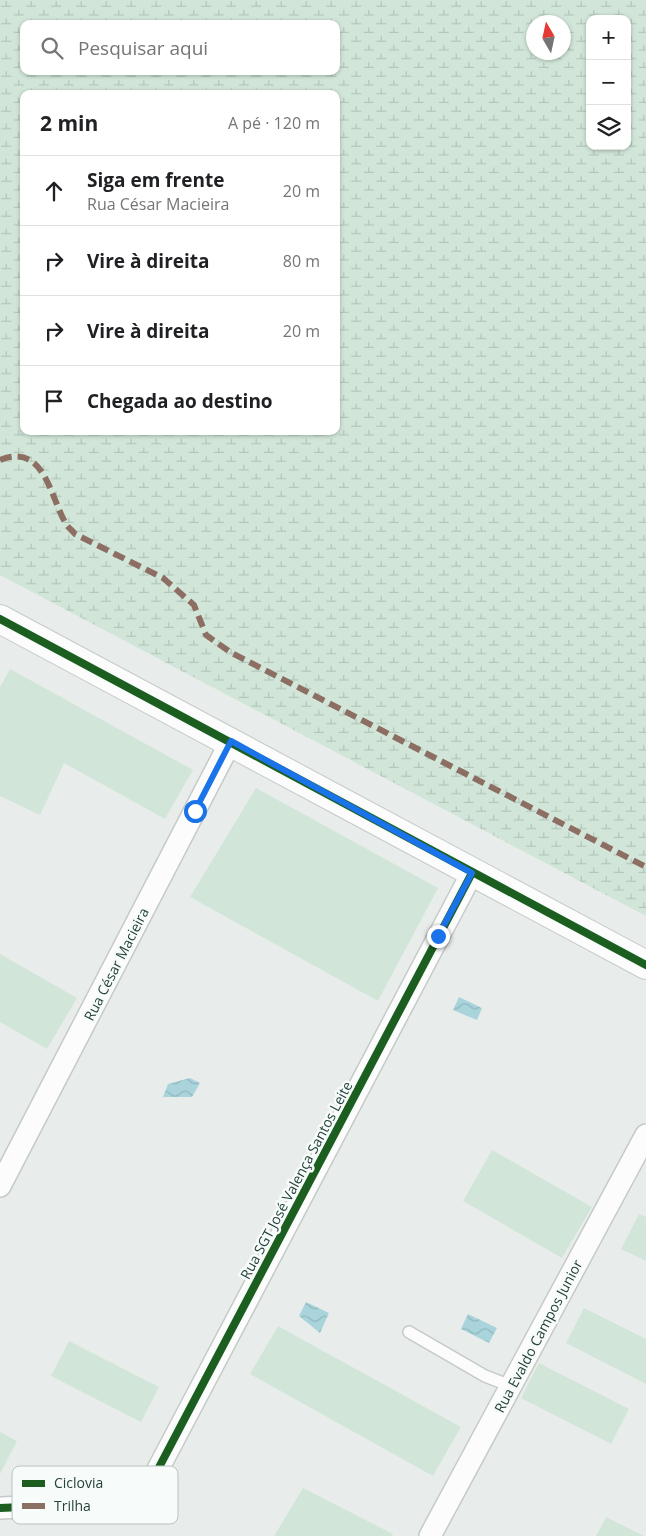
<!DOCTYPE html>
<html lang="pt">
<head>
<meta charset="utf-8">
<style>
  body { margin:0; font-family:"Open Sans",sans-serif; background:#f2f2f2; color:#202124 }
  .controls { position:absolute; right:15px; top:15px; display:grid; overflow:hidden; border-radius:10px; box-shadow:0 1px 4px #0004 }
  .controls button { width:45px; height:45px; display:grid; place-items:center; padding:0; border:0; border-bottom:1px solid #e0e0e0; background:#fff; color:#202124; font:25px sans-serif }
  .compass { position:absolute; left:526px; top:15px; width:45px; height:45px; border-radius:50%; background:#fff; box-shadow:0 1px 4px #0004; rotate:351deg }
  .stop { position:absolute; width:15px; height:15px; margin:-11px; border:4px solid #1a73e8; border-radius:50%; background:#fff }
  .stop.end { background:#1a73e8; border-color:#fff; box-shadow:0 1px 5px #0008 }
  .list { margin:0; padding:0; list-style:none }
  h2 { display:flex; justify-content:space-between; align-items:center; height:65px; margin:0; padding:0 20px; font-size:21px }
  h2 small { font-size:16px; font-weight:400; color:#757577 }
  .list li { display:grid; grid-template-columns:32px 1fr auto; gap:15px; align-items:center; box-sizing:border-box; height:70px; padding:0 20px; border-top:1px solid #e0e0e0 }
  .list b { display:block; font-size:19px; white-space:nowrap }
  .list p { margin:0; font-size:16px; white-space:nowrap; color:#757577 }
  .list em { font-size:16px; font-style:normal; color:#757577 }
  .icon { flex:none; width:28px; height:28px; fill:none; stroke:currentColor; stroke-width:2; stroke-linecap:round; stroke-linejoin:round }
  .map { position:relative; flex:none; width:646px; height:1536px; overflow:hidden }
  .search { position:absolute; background:#fff; box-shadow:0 1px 4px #0004; left:20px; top:20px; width:320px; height:55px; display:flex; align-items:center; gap:12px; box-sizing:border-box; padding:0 18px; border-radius:10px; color:#757577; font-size:19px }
  .panel { position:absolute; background:#fff; box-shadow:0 1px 4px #0004; left:20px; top:90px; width:320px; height:345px; border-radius:10px }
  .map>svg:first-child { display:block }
  .grass { fill:#d1e6d8 }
  .wetland { fill:url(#wetland-marsh); fill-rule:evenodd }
  .water { fill:url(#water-waves) }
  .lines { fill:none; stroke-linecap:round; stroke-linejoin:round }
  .service-casing { stroke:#c5cac8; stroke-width:14 }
  .minor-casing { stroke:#c5cac8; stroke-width:24 }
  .tertiary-casing { stroke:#c5cac8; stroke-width:30 }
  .service { stroke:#fcfcfc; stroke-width:11 }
  .minor { stroke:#fcfcfc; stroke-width:21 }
  .tertiary { stroke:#fcfcfc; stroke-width:28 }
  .quiet { stroke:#8d6e63; stroke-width:6; stroke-dasharray:12 6; stroke-linecap:butt }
  .cycleway-casing { stroke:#f7fbf9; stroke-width:11 }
  .cycleway { stroke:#1b5e20; stroke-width:8 }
  .route { stroke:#1a73e8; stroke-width:6 }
  .labels { text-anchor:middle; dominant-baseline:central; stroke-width:5; stroke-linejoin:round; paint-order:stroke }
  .street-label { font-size:14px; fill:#24423a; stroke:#f7fbf9 }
  .key { fill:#f7fbf9; stroke:#b8c4c0; stroke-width:1 }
  .key-label { font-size:14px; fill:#24423a }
</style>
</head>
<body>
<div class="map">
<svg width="646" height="1536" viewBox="0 0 646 1536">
  <defs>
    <pattern id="wetland-marsh" width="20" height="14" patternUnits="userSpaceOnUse" patternTransform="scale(1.25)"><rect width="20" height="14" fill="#d1e6d8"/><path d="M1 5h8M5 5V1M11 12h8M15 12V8" fill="none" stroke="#b3c6ba"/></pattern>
    <pattern id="water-waves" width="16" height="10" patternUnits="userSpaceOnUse" patternTransform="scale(1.25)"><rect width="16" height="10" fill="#a9d4db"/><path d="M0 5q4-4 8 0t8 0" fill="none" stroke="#91b7bd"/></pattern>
  </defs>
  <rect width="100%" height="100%" fill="#e8edeb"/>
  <path class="grass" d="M10,669L193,770L165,819L64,763L40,815L0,796V687Z
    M256,788L438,888L378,1001L190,897Z
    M0,954L77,998L47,1049L0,1022Z
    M492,1150L592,1207L562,1258L463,1201Z
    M639,1214L646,1217V1261L621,1249Z
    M584,1308L646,1339V1384L566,1343Z
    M278,1326L461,1427L433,1476L250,1374Z
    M69,1341L159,1387L141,1422L51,1376Z
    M539,1363L629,1409L611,1444L521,1398Z
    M0,1432L17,1441L0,1474Z
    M303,1488L393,1534L392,1536H274Z
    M606,1517L644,1536H596Z"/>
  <path class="wetland" d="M0,0H646V916L0,575ZM590,19H627V146H590ZM534,22H564V52H534ZM24,24H336V71H24ZM24,94H336V431H24Z"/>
  <path class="water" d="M459,997L482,1008L477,1020L453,1010Z
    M190,1078L200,1083L192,1097H163L168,1084Z
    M306,1302L329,1313L320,1333L299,1316Z
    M468,1314L497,1328L489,1343L461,1329Z"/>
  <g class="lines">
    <g class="service-casing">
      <path id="service" d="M409,1332L485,1376L511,1386"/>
    </g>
    <g class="minor-casing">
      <path id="minor" d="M0,1186L231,741
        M0,1508L111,1503L136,1495L156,1473L472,873
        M430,1536L646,1135"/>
    </g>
    <g class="tertiary-casing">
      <path id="tertiary" d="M0,619C216,733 430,851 646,965"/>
    </g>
    <use href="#service" class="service"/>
    <use href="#minor" class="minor"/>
    <use href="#tertiary" class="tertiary"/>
    <path class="quiet" d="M0,460C44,442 50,496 65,522C67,527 72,530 75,534L163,578L194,605L206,635L230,652L646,867"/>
    <g class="cycleway-casing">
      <path id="cycleway" d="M0,619C216,733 430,851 646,965
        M0,1508L111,1503L136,1495L156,1473L472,873"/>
    </g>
    <use href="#cycleway" class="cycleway"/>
  </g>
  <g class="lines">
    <path class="route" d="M195,811L231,741L472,873L438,936"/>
  </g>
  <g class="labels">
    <g class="street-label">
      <text transform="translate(116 964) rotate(-63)">Rua César Macieira</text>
      <text transform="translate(296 1180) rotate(-62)">Rua SGT José Valença Santos Leite</text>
      <text transform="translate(538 1336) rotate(-62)">Rua Evaldo Campos Junior</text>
    </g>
  </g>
  <rect x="12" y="1466" width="166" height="58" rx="8" class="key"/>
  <rect x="22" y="1480" width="23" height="7" fill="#1b5e20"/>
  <rect x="22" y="1503" width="23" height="6" fill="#8d6e63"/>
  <g class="key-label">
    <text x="54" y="1488">Ciclovia</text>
    <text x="54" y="1511">Trilha</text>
  </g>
</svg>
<div class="controls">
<button>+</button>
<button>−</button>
<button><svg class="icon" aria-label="layers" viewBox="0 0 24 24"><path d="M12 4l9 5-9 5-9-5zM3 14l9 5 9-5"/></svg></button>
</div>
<svg class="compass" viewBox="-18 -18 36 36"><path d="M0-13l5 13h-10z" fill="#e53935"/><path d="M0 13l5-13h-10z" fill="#757577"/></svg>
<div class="stop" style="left:195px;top:811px"></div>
<div class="stop end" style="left:438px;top:936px"></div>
<div class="search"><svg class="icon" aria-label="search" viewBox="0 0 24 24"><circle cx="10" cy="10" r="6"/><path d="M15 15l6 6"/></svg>Pesquisar aqui</div>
<section class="panel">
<h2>2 min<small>A pé · 120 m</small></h2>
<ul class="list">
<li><svg class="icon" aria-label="ahead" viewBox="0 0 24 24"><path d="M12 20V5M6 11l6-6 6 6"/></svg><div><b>Siga em frente</b><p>Rua César Macieira</p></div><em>20 m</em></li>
<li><svg class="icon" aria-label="right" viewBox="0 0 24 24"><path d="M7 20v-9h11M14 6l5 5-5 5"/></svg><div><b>Vire à direita</b></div><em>80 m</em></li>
<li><svg class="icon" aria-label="right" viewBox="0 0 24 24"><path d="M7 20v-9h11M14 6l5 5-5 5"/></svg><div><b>Vire à direita</b></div><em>20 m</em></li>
<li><svg class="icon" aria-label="arrive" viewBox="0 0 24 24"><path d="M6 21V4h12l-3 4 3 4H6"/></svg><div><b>Chegada ao destino</b></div></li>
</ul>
</section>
</div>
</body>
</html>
